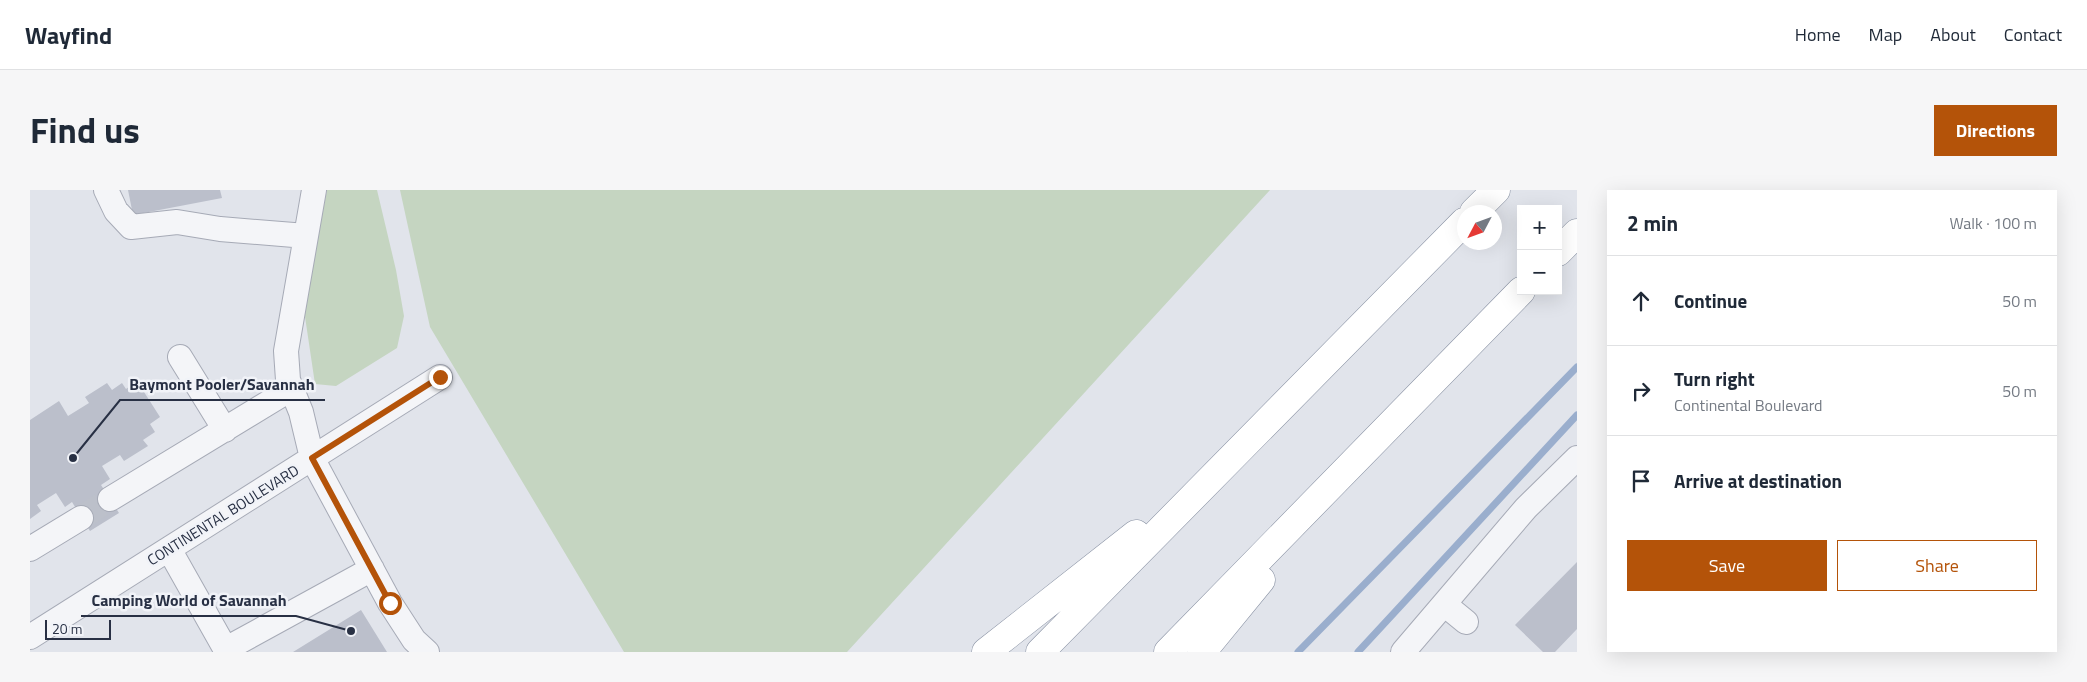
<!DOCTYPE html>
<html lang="en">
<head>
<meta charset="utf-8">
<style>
  body { margin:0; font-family:"Titillium Web",sans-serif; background:#f6f6f7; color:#1f2937 }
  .controls { position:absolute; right:15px; top:15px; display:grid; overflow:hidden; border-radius:0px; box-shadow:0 5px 20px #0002 }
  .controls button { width:45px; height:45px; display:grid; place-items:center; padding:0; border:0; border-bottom:1px solid #e0e1e3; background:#fff; color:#1f2937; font:25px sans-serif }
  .compass { position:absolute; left:1427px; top:15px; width:45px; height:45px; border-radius:50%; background:#fff; box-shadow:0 5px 20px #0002; rotate:229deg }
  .scale { position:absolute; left:15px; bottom:12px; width:66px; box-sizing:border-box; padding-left:5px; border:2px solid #283044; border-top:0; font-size:14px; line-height:18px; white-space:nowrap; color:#283044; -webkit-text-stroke:4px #f1f3f8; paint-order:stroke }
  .stop { position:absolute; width:15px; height:15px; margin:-11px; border:4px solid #b45309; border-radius:50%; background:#fff }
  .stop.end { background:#b45309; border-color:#fff; box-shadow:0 1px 5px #0008 }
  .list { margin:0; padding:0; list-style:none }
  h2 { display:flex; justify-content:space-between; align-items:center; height:65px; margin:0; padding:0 20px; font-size:21px }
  h2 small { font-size:16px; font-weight:400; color:#747a83 }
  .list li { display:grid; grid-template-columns:32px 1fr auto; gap:15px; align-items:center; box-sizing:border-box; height:90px; padding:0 20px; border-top:1px solid #e0e1e3 }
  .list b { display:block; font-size:19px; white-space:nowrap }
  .list p { margin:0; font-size:16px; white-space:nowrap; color:#747a83 }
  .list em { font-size:16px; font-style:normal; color:#747a83 }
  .actions { display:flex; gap:10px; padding:15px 20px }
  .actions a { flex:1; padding:11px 0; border:1px solid #b45309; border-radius:0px; text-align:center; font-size:18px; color:#b45309 }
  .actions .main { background:#b45309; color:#fff }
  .icon { flex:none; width:28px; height:28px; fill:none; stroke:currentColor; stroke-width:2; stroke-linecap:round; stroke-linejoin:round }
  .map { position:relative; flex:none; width:1547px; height:462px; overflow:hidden; border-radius:0px }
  header { display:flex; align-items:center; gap:30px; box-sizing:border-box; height:70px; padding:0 25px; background:#fff; border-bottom:1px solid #e0e1e3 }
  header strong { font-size:24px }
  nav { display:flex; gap:28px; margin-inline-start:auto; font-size:18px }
  .intro { display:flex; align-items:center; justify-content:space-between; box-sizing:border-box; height:120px; padding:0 30px }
  h1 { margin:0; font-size:35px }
  .button { padding:12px 22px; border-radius:0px; background:#b45309; color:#fff; font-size:18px; font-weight:700 }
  main { display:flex; gap:30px; padding:0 30px }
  aside { flex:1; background:#fff; border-radius:0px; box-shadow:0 5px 20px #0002 }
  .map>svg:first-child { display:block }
  .green { fill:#c5d5c1 }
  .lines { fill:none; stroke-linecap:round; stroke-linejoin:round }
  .stream { stroke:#9aaecd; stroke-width:7 }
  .building { fill:#bbbfcb }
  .minor-tunnel { stroke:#bcc0ca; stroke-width:24; stroke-dasharray:24 12; stroke-linecap:butt }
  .minor-casing { stroke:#a6aab6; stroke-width:26 }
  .highway-casing { stroke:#8790a2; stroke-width:29 }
  .minor { stroke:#f4f5f8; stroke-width:24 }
  .highway { stroke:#fff; stroke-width:28 }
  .route { stroke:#b45309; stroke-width:6 }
  .labels { text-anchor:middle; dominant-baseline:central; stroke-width:5; stroke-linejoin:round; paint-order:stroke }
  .street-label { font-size:15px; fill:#283044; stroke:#f1f3f8 }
  .leader { fill:none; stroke:#283044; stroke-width:2 }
  .callout-dot { fill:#283044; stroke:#f1f3f8; stroke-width:2 }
  .callout-label { font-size:16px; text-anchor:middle; font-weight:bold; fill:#283044; stroke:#f1f3f8; stroke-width:5; stroke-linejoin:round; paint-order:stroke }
</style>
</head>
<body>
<header>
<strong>Wayfind</strong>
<nav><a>Home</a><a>Map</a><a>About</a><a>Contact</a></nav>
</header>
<div class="intro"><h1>Find us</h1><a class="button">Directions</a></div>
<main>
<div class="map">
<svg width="1547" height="462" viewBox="0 0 1547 462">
  <rect width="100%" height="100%" fill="#e1e4eb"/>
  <path class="green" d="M297,0H347L366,80L374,126L367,158L306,196L285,194L274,120Z
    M370,0H1240L817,462H594L400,137Z"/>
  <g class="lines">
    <path class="stream" d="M1268,462L1547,177
      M1328,462L1547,225"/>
  </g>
  <path class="building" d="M98,0H190L192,8L103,25Z
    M107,191L130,227L120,234L125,242L113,250L118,256L94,271L90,265L72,276L80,289L71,295L89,323L60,341L42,312L35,317L26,303L7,315L11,321L0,329V230L29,211L38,226L59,213L55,207L77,193L82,200L92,193L96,199Z
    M1547,372V439L1525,462H1513L1485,435Z
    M331,420L357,462H263Z"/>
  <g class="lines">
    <path class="minor-tunnel" d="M51,328L80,309"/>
    <g class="minor-casing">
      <path id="minor" d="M76,0L86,21L101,37L147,32L190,39L276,46
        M284,0L256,161L258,190L271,222L282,268L360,413L384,450L397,462
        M150,167L195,240
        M80,309L261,199
        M0,359L51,328
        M139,359L197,462
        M1414,414L1496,318L1547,268
        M0,447L410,187
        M196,459L342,379
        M1373,462L1414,414L1436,432"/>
    </g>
    <g class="highway-casing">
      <path id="highway" d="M1444,22L1466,0
        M1528,62L1547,43
        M956,462L1106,344
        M1010,462L1434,32
        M1138,462L1491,101
        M1172,462L1231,390"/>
    </g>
    <use href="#minor" class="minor"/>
    <use href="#highway" class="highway"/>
  </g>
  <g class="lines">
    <path class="route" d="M360,413L282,268L410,187"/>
  </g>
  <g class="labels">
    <g class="street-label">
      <text transform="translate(193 325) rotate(-32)">CONTINENTAL BOULEVARD</text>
    </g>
  </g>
  <path class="leader" d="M43 268L90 210H295M321 441L266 426H51"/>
  <g class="callout-dot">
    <circle cx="43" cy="268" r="5"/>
    <circle cx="321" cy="441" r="5"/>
  </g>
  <g class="callout-label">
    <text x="192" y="200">Baymont Pooler/Savannah</text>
    <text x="159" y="416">Camping World of Savannah</text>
  </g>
</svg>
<div class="controls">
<button>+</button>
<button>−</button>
</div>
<svg class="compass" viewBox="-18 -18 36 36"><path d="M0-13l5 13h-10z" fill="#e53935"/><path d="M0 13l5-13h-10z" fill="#747a83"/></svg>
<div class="scale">20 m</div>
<div class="stop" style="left:360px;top:413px"></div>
<div class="stop end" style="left:410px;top:187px"></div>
</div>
<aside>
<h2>2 min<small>Walk · 100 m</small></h2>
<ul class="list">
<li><svg class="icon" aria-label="ahead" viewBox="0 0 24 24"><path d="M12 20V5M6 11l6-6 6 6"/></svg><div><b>Continue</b></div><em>50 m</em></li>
<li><svg class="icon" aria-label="right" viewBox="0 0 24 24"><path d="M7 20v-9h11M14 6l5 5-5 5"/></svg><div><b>Turn right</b><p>Continental Boulevard</p></div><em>50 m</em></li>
<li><svg class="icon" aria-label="arrive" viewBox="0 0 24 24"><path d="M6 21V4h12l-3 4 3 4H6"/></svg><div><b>Arrive at destination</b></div></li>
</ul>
<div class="actions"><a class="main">Save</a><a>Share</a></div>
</aside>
</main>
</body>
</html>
